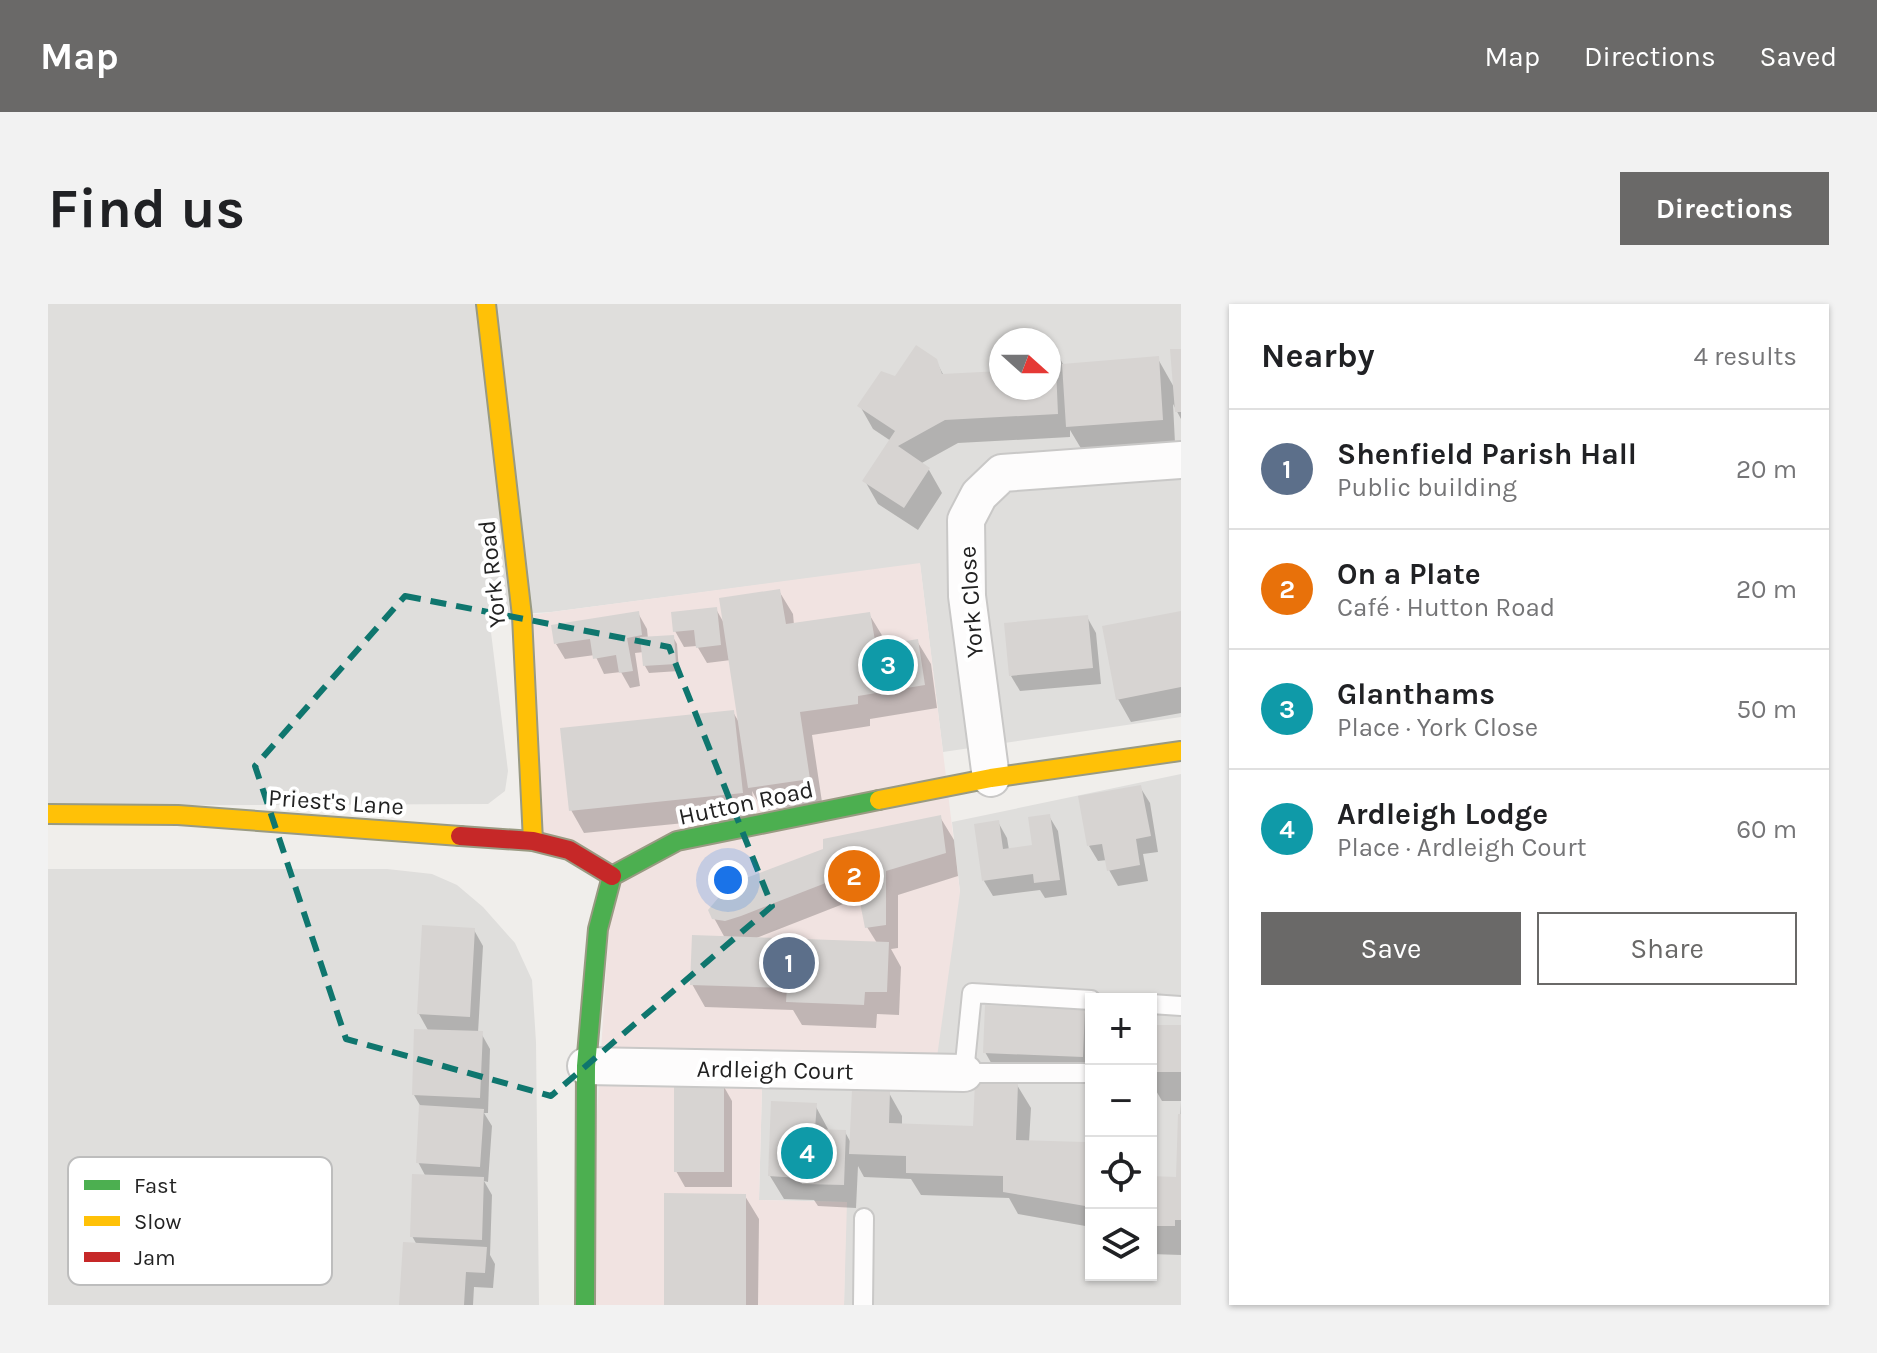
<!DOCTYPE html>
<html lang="en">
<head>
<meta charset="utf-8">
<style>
  body { margin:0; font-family:Karla,sans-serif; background:#f2f2f2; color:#202124 }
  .controls { position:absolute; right:24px; bottom:24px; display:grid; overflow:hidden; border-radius:0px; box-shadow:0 2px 6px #0004 }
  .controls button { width:72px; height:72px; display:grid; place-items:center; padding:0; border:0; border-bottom:2px solid #e0e0e0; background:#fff; color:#202124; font:40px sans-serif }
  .compass { position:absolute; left:941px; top:24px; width:72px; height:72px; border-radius:50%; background:#fff; box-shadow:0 2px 6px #0004; rotate:111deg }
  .you { position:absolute; left:680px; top:576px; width:28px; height:28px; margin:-20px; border:6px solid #fff; border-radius:50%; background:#1a73e8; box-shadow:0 0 0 12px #1a73e833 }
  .badge { display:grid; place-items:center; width:52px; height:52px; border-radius:50%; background:#6a6968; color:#fff; font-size:26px; font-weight:700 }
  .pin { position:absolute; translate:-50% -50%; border:4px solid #fff; box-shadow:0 2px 8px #0006 }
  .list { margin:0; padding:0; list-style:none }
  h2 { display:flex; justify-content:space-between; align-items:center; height:104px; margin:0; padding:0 32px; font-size:34px }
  h2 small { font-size:26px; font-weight:400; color:#757577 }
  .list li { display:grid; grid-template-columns:52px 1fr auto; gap:24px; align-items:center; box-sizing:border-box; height:120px; padding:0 32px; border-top:2px solid #e0e0e0 }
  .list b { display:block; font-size:30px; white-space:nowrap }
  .list p { margin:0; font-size:26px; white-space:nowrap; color:#757577 }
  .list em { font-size:26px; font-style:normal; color:#757577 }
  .actions { display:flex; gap:16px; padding:24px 32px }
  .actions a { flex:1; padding:18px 0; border:2px solid #6a6968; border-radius:0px; text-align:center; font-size:28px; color:#6a6968 }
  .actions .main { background:#6a6968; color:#fff }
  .icon { flex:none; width:44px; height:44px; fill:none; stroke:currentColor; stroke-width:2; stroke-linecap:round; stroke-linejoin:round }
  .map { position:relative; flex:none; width:1133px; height:1001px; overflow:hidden; border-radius:0px }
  header { display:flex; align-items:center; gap:48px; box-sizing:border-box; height:112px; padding:0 40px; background:#6a6968; color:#fff }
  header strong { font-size:38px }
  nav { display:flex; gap:44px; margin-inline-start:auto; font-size:28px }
  .intro { display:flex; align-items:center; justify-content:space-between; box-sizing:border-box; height:192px; padding:0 48px }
  h1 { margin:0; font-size:56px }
  .button { padding:20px 36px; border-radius:0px; background:#6a6968; color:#fff; font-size:28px; font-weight:700 }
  main { display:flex; gap:48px; padding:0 48px }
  aside { flex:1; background:#fff; border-radius:0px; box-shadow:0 2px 6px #0004 }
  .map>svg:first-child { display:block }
  .residential { fill:#dfdedc; fill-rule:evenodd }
  .commercial { fill:#f1e3e1 }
  .shadow { fill:#0003; fill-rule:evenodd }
  .building { fill:#d7d4d2 }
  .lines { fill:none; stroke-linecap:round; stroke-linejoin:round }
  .lane-casing { stroke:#c9c8c7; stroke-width:22 }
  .street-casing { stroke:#c9c8c7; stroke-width:40 }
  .fast-casing { stroke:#999a82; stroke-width:22 }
  .slow-casing { stroke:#999a82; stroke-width:22 }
  .jam-casing { stroke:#999a82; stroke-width:22 }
  .lane { stroke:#fdfcfc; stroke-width:18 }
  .street { stroke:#fdfcfc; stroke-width:36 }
  .fast { stroke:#4caf50; stroke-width:18 }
  .slow { stroke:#ffc107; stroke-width:18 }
  .jam { stroke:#c62828; stroke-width:18 }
  .marked { fill:none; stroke:#0f766e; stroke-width:6; stroke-dasharray:16 10; stroke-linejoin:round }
  .labels { text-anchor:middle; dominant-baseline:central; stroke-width:8; stroke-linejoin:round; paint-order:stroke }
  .street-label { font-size:24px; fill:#222; stroke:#fff }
  .key { fill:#fff; stroke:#bdbdbd; stroke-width:2 }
  .key-label { font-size:22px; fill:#222 }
</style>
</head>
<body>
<header>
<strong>Map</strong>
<nav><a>Map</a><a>Directions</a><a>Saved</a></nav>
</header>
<div class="intro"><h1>Find us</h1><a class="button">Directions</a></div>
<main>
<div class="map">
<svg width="1133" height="1001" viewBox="0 0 1133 1001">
  <rect width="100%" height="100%" fill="#f0eeeb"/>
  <path class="residential" d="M0,0H1133V413L895,448L872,260L503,308L441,312L460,467L457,487L440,500L0,502ZM953,36H1001V84H953Z
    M1133,470V1001H796L798,898L711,896L715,746L912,588L904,518ZM1043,695H1103V971H1043Z
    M0,565H339L384,570L409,581L435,603L467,639L484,676L488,738L491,1001H0Z"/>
  <path class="commercial" d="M872,259L912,588L889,753L715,747L711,896L799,898L796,1001H537L564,573L485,537L474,312Z"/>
  <path class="shadow" d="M1001,43H1006L1016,62L1110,55L1127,85L1133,47V115L1125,100L1127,139L1034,146L1022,126V133L910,139L872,160L881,166L894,189L870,226L830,200L817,177L843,137L825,125L812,102L847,74L888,57L896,72L953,69L952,46H953V84H1001Z
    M731,287L745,310L746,321L821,310L835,333L836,342L869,337L883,360L889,404L822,415V422L764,431L774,498L715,507L704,487L707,512L536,529L523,506L685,408L692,420L683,356L659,359L649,342L636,343L627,327L668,305L677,321Z
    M590,309L599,325L600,335L625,333L629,340L631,367L601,369L597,362L596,348L587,349L592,382L582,384L573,368L556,370L547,351L517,355L508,340Z
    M1133,309V409L1083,418L1070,395Z
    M1039,313L1048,329L1053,380L972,387L963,372Z
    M1092,483L1102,499L1110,548L1095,550L1100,577L1070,582L1061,566L1059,556L1050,557L1041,542Z
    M1001,512L1010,527L1019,591L997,594L992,586L945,592L936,577L950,518L959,534L961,546L986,542Z
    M892,513L906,536L910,572L850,591V644L843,645L853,663L851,711L829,710L828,724L754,721L745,706L657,703L644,680L677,634L666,614ZM813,593L819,623L829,639L706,635Z
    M426,626L435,642L430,729H433L442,745L440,809H436L444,822L440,878L436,877L444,891L442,951L447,960L445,984L426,983L425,1001H353L369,941L364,932L378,873L370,858L373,803L366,791L381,728L371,710Z
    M1036,708L1043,720L1042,768L946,764L937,748Z
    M1103,723H1133V951L1103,950V874L1130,875L1133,797H1114L1103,778Z
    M675,781L684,797V883H637L628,867Z
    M969,781L983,804L981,838L1036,840L1043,852V923L970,910L961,894L873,891L863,875L816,873L810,862L808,904L770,902L766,896L736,895L722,872L767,801L781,827L797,828L803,839L841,789L854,812V822L927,824Z
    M697,892L711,915L710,1001H618Z"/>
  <path class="building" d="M868,41L889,55L894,70L953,67V84H1001V41H1007L1010,110L897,116L850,142L882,164L856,204L814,177L847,127L809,102L833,67L847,72Z
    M1122,45H1133V108H1127Z
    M1111,52L1115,116L1018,123L1014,60Z
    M732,285L738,320L822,308L828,342L870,335L877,381L810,392V400L752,408L762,475L700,484L671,294Z
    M669,303L673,341L648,344L646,326L625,328L623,308Z
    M591,307L594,331L579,334L585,367L571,369L568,351L545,355L542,335L506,340L503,321Z
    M1133,307V383L1068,396L1054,322Z
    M1040,311L1045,364L961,372L956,319Z
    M626,331L628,360L595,362L592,333Z
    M686,406L695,489L521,507L512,424Z
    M1093,481L1103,532L1088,535L1092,561L1059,567L1054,540L1039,542L1030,492Z
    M1002,510L1012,576L986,579L985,570L934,577L926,520L951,516L955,545L984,541L980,513Z
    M893,511L898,549L838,567V621L817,624L806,568L693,612L677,617L664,615L660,606L682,580L775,545V535Z
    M374,621L427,624L422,713L369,710Z
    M644,631L841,638L839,688H817L816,701L738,698L739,684L642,681Z
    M937,701L1037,706L1035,753L935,749Z
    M1103,721H1133V768H1103Z
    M366,725L435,727L432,794L364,791Z
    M927,778L970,779L968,836L1037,838V859L1043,866V903L955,888V872L858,869V852L801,850L804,786L842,787L841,819L925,822Z
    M626,779H676V868H626Z
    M723,797L769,799L767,825L798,826L796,881L754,880L752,874L720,872Z
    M371,801L436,805L432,863L368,859Z
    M1130,810H1133V916H1127V922H1103V872L1128,873Z
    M364,870L436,873L434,936L362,933Z
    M616,889L698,890V1001H616Z
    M355,938L439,943L437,969L418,968L416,1001H351Z"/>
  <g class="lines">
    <g class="lane-casing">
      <path id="lane" d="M1043,696L924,689L916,769H1043
        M1103,700L1133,702
        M815,1001L816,914"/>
    </g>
    <g class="street-casing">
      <path id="street" d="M943,474L919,292L918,216L931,191L954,169L1133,156
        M538,762L916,769"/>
    </g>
    <g class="fast-casing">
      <path id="fast" d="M537,1001L538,762L550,625L564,572L629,537L831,496"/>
    </g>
    <g class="slow-casing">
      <path id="slow" d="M438,0L474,312L485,537
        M831,496L943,474L1133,447
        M0,510L130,511L412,532"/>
    </g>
    <g class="jam-casing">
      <path id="jam" d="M412,532L485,537L521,546L564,572"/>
    </g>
    <use href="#lane" class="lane"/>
    <use href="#street" class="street"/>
    <use href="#fast" class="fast"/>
    <use href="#slow" class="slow"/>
    <use href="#jam" class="jam"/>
  </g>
  <path class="marked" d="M357,292L621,343L724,602L503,792L298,735L207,462Z"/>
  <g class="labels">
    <g class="street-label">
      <text transform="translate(444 270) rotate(-96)">York Road</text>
      <text transform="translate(923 298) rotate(-94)">York Close</text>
      <text transform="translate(288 498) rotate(4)">Priest's Lane</text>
      <text transform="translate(698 499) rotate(-12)">Hutton Road</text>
      <text transform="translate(727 766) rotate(1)">Ardleigh Court</text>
    </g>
  </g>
  <rect x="20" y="853" width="264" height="128" rx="12" class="key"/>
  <rect x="36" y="876" width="36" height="10" fill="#4caf50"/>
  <rect x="36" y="912" width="36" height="10" fill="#ffc107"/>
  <rect x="36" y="948" width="36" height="10" fill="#c62828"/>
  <g class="key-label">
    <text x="86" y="889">Fast</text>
    <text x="86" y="925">Slow</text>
    <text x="86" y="961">Jam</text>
  </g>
</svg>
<div class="controls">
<button>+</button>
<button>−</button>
<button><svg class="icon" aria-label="locate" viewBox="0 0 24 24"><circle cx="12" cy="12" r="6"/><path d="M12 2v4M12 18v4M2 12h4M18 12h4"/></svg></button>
<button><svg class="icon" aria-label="layers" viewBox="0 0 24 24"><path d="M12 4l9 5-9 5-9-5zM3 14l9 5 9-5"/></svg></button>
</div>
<svg class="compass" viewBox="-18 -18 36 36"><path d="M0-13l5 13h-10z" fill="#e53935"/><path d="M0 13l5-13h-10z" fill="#757577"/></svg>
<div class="you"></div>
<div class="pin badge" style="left:741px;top:659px;background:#5c6f8a">1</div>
<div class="pin badge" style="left:806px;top:572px;background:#e8710a">2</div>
<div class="pin badge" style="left:840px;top:361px;background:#0f9aa8">3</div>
<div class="pin badge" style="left:759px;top:849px;background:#0f9aa8">4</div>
</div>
<aside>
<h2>Nearby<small>4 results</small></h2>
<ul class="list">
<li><span class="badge" style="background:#5c6f8a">1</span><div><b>Shenfield Parish Hall</b><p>Public building</p></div><em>20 m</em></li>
<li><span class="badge" style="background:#e8710a">2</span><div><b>On a Plate</b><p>Café · Hutton Road</p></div><em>20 m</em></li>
<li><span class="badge" style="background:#0f9aa8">3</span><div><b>Glanthams</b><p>Place · York Close</p></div><em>50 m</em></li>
<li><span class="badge" style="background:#0f9aa8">4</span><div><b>Ardleigh Lodge</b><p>Place · Ardleigh Court</p></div><em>60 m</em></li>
</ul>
<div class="actions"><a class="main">Save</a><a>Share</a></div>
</aside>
</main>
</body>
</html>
